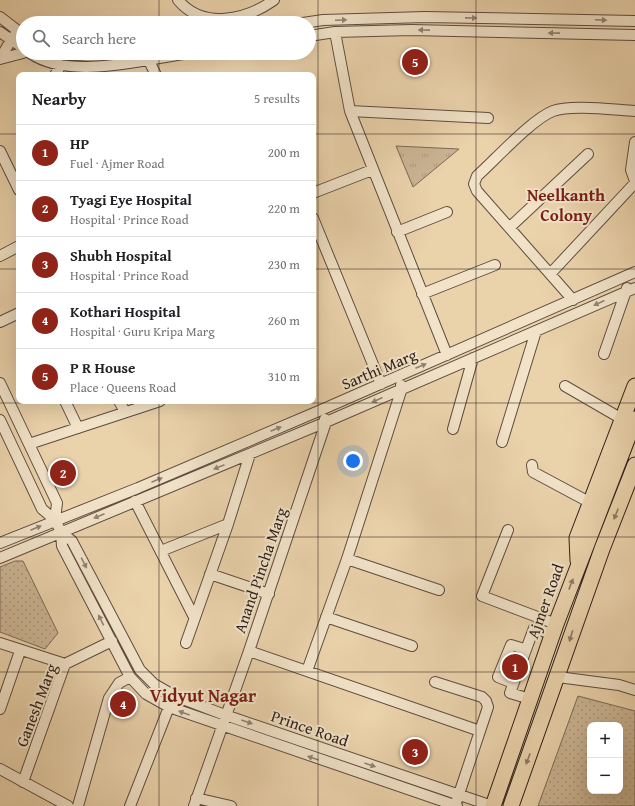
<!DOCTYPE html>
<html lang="en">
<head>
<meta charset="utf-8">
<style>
  body { margin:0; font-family:"Gentium Book Plus",serif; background:#f2f2f2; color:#202124 }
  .controls { position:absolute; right:12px; bottom:12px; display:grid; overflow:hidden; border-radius:8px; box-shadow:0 4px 16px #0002 }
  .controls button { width:36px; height:36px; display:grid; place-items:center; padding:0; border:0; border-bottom:1px solid #e0e0e0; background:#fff; color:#202124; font:20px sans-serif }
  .you { position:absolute; left:353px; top:461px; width:14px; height:14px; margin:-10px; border:3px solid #fff; border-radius:50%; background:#1a73e8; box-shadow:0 0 0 6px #1a73e833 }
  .badge { display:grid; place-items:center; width:26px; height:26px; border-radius:50%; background:#8f2418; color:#fff; font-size:13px; font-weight:700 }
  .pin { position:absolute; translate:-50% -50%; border:2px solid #fff; box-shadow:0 1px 4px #0006 }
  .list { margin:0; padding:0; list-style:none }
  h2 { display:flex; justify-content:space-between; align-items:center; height:52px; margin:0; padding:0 16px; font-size:17px }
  h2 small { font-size:13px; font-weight:400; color:#757577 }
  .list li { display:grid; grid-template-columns:26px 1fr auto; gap:12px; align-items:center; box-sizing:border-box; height:56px; padding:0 16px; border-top:1px solid #e0e0e0 }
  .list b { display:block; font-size:15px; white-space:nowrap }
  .list p { margin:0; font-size:13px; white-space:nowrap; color:#757577 }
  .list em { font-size:13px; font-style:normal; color:#757577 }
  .icon { flex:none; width:22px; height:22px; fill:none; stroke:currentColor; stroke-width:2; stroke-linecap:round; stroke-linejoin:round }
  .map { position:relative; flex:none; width:635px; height:806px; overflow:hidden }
  .search { position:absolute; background:#fff; box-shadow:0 4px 16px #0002; left:16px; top:16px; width:300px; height:44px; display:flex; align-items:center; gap:10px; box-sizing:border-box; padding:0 14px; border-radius:22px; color:#757577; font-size:15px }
  .panel { position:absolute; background:#fff; box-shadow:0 4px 16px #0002; left:16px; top:72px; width:300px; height:332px; border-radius:8px }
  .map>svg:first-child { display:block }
  .grass { fill:url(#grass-tufts); stroke:#7c6a58 }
  .garden { fill:url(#garden-dots); stroke:#7c6a58; fill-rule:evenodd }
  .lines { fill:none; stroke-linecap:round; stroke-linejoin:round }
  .minor-casing { stroke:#5e4d40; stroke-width:12 }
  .highway-casing { stroke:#2f211c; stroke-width:17 }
  .minor { stroke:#f1e2c8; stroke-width:10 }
  .highway { stroke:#ead2ab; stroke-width:15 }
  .oneway { fill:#908272 }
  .oneway2 { fill:#8c7a64 }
  .grid { fill:none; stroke:#2f211c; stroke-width:1; stroke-opacity:0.55 }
  .labels { text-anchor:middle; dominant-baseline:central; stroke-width:4; stroke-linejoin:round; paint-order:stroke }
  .street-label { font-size:16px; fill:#2f211c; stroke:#f1e2c8 }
  .neighbourhood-label { font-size:17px; font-weight:bold; fill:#7a1f14; stroke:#f1e2c8 }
  .quarter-label { font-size:18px; font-weight:bold; fill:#7a1f14; stroke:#f1e2c8 }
</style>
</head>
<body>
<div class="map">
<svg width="635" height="806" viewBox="0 0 635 806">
  <defs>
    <pattern id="grass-tufts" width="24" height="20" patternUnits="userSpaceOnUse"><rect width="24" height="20" fill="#cab493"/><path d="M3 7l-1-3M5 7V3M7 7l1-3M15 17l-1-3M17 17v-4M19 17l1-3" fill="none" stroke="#ae9a7e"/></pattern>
    <pattern id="garden-dots" width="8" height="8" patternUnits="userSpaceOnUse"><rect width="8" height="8" fill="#cab493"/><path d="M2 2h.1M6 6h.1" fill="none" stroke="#ae9a7e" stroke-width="1.8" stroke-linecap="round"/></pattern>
  </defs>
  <rect width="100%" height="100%" fill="#ead2ab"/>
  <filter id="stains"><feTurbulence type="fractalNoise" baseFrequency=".005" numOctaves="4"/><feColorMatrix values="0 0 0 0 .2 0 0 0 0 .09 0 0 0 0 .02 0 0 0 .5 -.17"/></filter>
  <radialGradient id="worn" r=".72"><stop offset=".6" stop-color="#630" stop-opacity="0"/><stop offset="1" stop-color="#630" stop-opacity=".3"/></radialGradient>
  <path class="grass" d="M396,146L459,149L413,187Z"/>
  <path class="garden" d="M15,561H23L58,633L45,649L0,632V567Z
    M578,696L635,711V806H538ZM590,725H620V791H590Z"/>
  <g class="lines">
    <g class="minor-casing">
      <path id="minor" d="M178,0C203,30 246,20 274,0
        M0,17L22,34
        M303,23L323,20L425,17L635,21
        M0,32L23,48
        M335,32L350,111L447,355
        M309,36L335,32L411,30L635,35
        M30,53C70,81 145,59 190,53
        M60,53L69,55L114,53
        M0,59L11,40L18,31
        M0,59L23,53
        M148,59L156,75
        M55,75L61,65
        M350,111L488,118
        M635,142L631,170L635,181
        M0,151L19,190
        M313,193L372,170
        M313,218L381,384
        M510,227L588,154
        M397,232L447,212
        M0,256L19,246
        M551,273L635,183
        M422,294L495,265
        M573,300L477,191L474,184L477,176C495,160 532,119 553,111C571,104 615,110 635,111
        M0,322L19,313
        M604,354L627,288
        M0,383L57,503L55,520
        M565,386L622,419
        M65,401L78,428
        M119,401L125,412
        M0,420L42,509L55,520L61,532L62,546L130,677L146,694L169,707L457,806
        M453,429L473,358
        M502,442L536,331
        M29,444L160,401
        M532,465L533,472L589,502
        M135,501L194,617
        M508,530L482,596L556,624
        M61,532L72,541L140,670L154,684L175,696L225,715L492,806
        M0,543L138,488L321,410L635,272
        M161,551L228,524
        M0,558L326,422L635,288
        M347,559L439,590
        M210,574L269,594
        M326,617L412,646
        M0,643L65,664
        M186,643L228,524L250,454
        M249,651L480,731
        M307,671L347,559L402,388L401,385
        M558,677L619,685L635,690
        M508,681L498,677L511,645L521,648
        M435,682L482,697L486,701L488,707L457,800
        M530,699L510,693L534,628L552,634
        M0,709L20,651
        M0,769L68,806
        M23,782L65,664L112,641
        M196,798L231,806
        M78,806L109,698L119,683L130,677
        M130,806L169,707
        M194,806L249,651L326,422L325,419"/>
    </g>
    <g class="highway-casing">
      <path id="highway" d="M578,561L577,538L635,386
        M493,806L556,624L635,419
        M511,806L602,549L635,465"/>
    </g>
    <use href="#minor" class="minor"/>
    <use href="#highway" class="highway"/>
  </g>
  <defs><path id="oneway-solid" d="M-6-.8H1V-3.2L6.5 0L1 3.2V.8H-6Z"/></defs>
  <g class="oneway">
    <use href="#oneway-solid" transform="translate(471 18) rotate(1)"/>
    <use href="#oneway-solid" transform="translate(341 20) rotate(-2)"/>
    <use href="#oneway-solid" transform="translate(601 20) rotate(2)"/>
    <use href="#oneway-solid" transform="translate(424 30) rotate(-179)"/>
    <use href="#oneway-solid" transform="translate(554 33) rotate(-179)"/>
    <use href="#oneway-solid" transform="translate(599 303) rotate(156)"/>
    <use href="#oneway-solid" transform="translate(421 366) rotate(-23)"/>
    <use href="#oneway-solid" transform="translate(377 400) rotate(156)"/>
    <use href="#oneway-solid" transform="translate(276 429) rotate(-23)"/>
    <use href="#oneway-solid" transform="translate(219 467) rotate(158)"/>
    <use href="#oneway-solid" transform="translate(157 480) rotate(-23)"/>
    <use href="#oneway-solid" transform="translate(99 516) rotate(157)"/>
    <use href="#oneway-solid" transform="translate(36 528) rotate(-23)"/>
    <use href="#oneway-solid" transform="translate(84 563) rotate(62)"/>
    <use href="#oneway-solid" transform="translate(101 620) rotate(-117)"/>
    <use href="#oneway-solid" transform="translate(184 713) rotate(-160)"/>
    <use href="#oneway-solid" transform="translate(247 722) rotate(19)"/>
    <use href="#oneway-solid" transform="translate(313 758) rotate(-161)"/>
    <use href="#oneway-solid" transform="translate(370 765) rotate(19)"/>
  </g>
  <g class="oneway2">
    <use href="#oneway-solid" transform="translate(616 514) rotate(112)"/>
    <use href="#oneway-solid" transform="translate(571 584) rotate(-69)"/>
    <use href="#oneway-solid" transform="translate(571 636) rotate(107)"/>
    <use href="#oneway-solid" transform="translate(528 759) rotate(110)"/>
  </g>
  <path class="grid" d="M159,0V23M318,0V806M476,0V806M159,53V75M0,134H19M313,134H635M0,269H19M313,269H635M159,401V806M0,403H635M0,537H635M0,672H635"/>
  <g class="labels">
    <g class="street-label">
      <text transform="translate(379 369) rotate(-23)">Sarthi Marg</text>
      <text transform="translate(260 570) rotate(-71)">Anand Pincha Marg</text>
      <text transform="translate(545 601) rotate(-70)">Ajmer Road</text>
      <text transform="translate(36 705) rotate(-69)">Ganesh Marg</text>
      <text transform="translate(310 728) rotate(19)">Prince Road</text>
    </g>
    <g class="neighbourhood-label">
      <text x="566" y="194">Neelkanth<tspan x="566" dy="20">Colony</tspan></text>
    </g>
    <g class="quarter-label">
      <text x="203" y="695">Vidyut Nagar</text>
    </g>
  </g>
  <rect width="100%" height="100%" filter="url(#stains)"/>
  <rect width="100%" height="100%" fill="url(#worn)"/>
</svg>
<div class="controls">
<button>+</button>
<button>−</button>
</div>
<div class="you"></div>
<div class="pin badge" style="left:515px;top:667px">1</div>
<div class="pin badge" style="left:63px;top:473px">2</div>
<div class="pin badge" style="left:415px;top:752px">3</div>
<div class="pin badge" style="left:123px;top:704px">4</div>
<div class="pin badge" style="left:415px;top:62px">5</div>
<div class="search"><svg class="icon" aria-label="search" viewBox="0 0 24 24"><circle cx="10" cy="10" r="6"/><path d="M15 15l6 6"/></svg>Search here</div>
<section class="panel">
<h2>Nearby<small>5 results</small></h2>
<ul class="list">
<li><span class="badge">1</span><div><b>HP</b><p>Fuel · Ajmer Road</p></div><em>200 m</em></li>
<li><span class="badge">2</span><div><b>Tyagi Eye Hospital</b><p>Hospital · Prince Road</p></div><em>220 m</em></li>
<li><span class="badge">3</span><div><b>Shubh Hospital</b><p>Hospital · Prince Road</p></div><em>230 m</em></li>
<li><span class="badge">4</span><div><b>Kothari Hospital</b><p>Hospital · Guru Kripa Marg</p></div><em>260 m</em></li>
<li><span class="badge">5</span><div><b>P R House</b><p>Place · Queens Road</p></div><em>310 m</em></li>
</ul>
</section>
</div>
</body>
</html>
